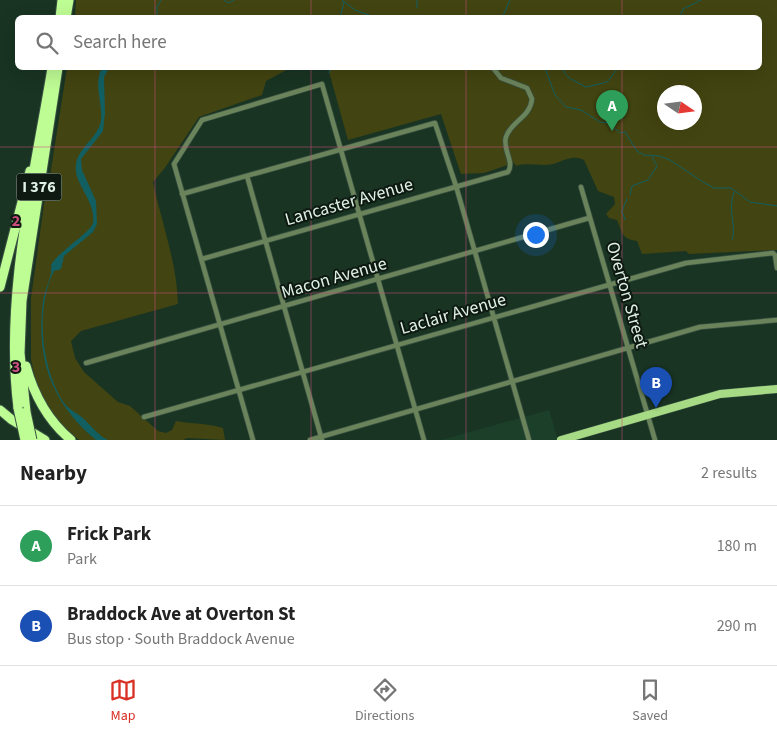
<!DOCTYPE html>
<html lang="en">
<head>
<meta charset="utf-8">
<style>
  body { margin:0; font-family:"Source Sans 3",sans-serif; background:#f6f6f6; color:#222 }
  .compass { position:absolute; left:657px; top:85px; width:45px; height:45px; border-radius:50%; background:#fff; box-shadow:0 5px 20px #0002; rotate:103deg }
  .you { position:absolute; left:535px; top:234px; width:18px; height:18px; margin:-12px; border:4px solid #fff; border-radius:50%; background:#1a73e8; box-shadow:0 0 0 8px #1a73e833 }
  .badge { display:grid; place-items:center; width:32px; height:32px; border-radius:50%; background:#d93025; color:#fff; font-size:16px; font-weight:700 }
  .pin { position:absolute; translate:-50% -41px; filter:drop-shadow(0 1px 2px #0008) }
  .pin::after { content:''; position:absolute; top:26px; width:18px; height:15px; background:inherit; clip-path:polygon(0 0,100% 0,50% 100%) }
  .list { margin:0; padding:0; list-style:none }
  h2 { display:flex; justify-content:space-between; align-items:center; height:65px; margin:0; padding:0 20px; font-size:21px }
  h2 small { font-size:16px; font-weight:400; color:#767676 }
  .list li { display:grid; grid-template-columns:32px 1fr auto; gap:15px; align-items:center; box-sizing:border-box; height:80px; padding:0 20px; border-top:1px solid #e0e0e0 }
  .list b { display:block; font-size:19px; white-space:nowrap }
  .list p { margin:0; font-size:16px; white-space:nowrap; color:#767676 }
  .list em { font-size:16px; font-style:normal; color:#767676 }
  .icon { flex:none; width:28px; height:28px; fill:none; stroke:currentColor; stroke-width:2; stroke-linecap:round; stroke-linejoin:round }
  .map { position:relative; flex:none; width:777px; height:440px; overflow:hidden }
  .search { position:absolute; background:#fff; box-shadow:0 5px 20px #0002; left:15px; right:15px; top:15px; height:55px; display:flex; align-items:center; gap:12px; box-sizing:border-box; padding:0 18px; border-radius:8px; color:#767676; font-size:19px }
  .sheet { height:225px; background:#fff }
  nav { display:flex; justify-content:space-around; align-items:center; box-sizing:border-box; height:70px; border-top:1px solid #e0e0e0; background:#fff; font-size:14px; color:#767676 }
  nav a { display:grid; justify-items:center; gap:2px }
  nav .on { color:#d93025 }
  .map>svg:first-child { display:block }
  .built { fill:#1c3f2a }
  .green { fill:#424411; fill-rule:evenodd }
  .water { fill:#125f62 }
  .lines { fill:none; stroke-linecap:round; stroke-linejoin:round }
  .stream { stroke:#125f62; stroke-width:1 }
  .minor-casing { stroke:#395242; stroke-width:6 }
  .primary-casing { stroke:#395242; stroke-width:9 }
  .motorway-casing { stroke:#395242; stroke-width:11 }
  .minor { stroke:#6b835b; stroke-width:4.5 }
  .primary { stroke:#a7da84; stroke-width:8 }
  .motorway { stroke:#befc94; stroke-width:9 }
  .motorway-bridge-casing { stroke:#395242; stroke-width:11; stroke-linecap:butt }
  .motorway-bridge { stroke:#befc94; stroke-width:9 }
  .grid { fill:none; stroke:#c94e7d; stroke-width:1; stroke-opacity:0.55 }
  .labels { text-anchor:middle; dominant-baseline:central; stroke-width:4; stroke-linejoin:round; paint-order:stroke }
  .shield { fill:#0d1911; stroke:#a0b0a5; stroke-width:1 }
  .shield-label { font-size:16px; font-weight:bold; fill:#dff0e4 }
  .street-label { font-size:18px; fill:#dff0e4; stroke:#0d1911 }
  .grid-label { font-size:16px; text-anchor:middle; font-weight:bold; fill:#c94e7d; stroke:#0d1911; stroke-width:4; stroke-linejoin:round; paint-order:stroke }
</style>
</head>
<body>
<div class="map">
<svg width="777" height="440" viewBox="0 0 777 440">
  <rect width="100%" height="100%" fill="#193423"/>
  <path class="built" d="M549,410L558,440H441Z"/>
  <path class="green" d="M76,0H777V250L689,254L686,251L642,254L637,241C621,239 622,231 617,220L609,218L606,214L615,204L614,197L598,191L584,160C573,154 563,161 553,164C541,167 528,162 516,166L514,163L484,173L461,174L441,114L348,140L328,68H760V18L75,17ZM664,92H694V122H664Z
    M67,68H290L266,81L262,95L199,117L164,169L153,182C161,221 177,262 178,304L81,331L71,341L75,358L84,372L118,402L130,406L158,431L166,433L172,430L176,421C192,424 208,423 223,428L225,440L187,438L183,440H79L57,421L50,410L38,390L31,360V298L45,197L50,176Z"/>
  <path class="water" d="M102,68H109L104,77L105,113L103,131L81,159L82,170L96,201L97,224L93,232L64,256L61,269L54,271C35,308 41,369 64,403C69,410 79,414 85,420C92,427 99,436 108,440H96C51,402 36,359 43,301C45,288 53,276 51,265C59,251 90,233 93,223C96,204 79,189 76,172C73,149 97,141 101,121C103,103 93,84 102,68Z"/>
  <g class="lines">
    <path class="stream" d="M224,0L228,3L234,0
      M342,0L355,10L377,18
      M417,8V0
      M157,18V7L161,0
      M340,18L344,2
      M407,18L409,16
      M502,18L510,0
      M680,18L683,9L701,0
      M545,68L555,95L566,107L581,110L600,122L609,123L620,133L625,132L637,151L644,155L659,156L670,160L703,182L714,188H731L750,202L777,206
      M566,68L563,71L569,78L586,87L607,82L618,68
      M329,73L331,68
      M630,195L632,186L648,180L657,166L652,157
      M625,220L622,211L627,199
      M732,240C737,224 727,212 734,192"/>
    <g class="minor-casing">
      <path id="minor" d="M247,176L322,440
        M581,187L655,440
        M182,194L435,123L456,186L529,440
        M202,259L508,172C515,162 502,149 506,137C511,121 530,118 532,99L527,88L501,78L493,68
        M86,363L589,218
        M144,417L686,263L773,253L775,255L777,268
        M253,440L174,164L202,120L322,84L424,440
        M310,440L700,327L777,320"/>
    </g>
    <g class="primary-casing">
      <path id="primary" d="M561,440L720,394L777,389"/>
    </g>
    <g class="motorway-casing">
      <path id="motorway" d="M60,18L62,0
        M66,18L69,0
        M0,287L30,171
        M26,366C34,395 47,420 71,440
        M18,408C4,296 34,178 52,68
        M0,410L12,420L45,440
        M26,412L20,353L22,301L58,68"/>
    </g>
    <use href="#minor" class="minor"/>
    <use href="#primary" class="primary"/>
    <use href="#motorway" class="motorway"/>
    <g class="motorway-bridge-casing">
      <path id="motorway-bridge" d="M18,408L25,440
        M26,412L32,440"/>
    </g>
    <use href="#motorway-bridge" class="motorway-bridge"/>
  </g>
  <path class="grid" d="M155,0V18M311,0V18M466,0V18M622,0V18M155,68V440M311,68V440M466,68V440M622,68V440M0,147H777M0,293H777"/>
  <g class="labels">
    <rect class="shield" x="16.5" y="173.5" width="45" height="27" rx="4"/>
    <g class="shield-label">
      <text x="39" y="187">I 376</text>
    </g>
    <g class="street-label">
      <text transform="translate(349 202) rotate(-16)">Lancaster Avenue</text>
      <text transform="translate(334 278) rotate(-16)">Macon Avenue</text>
      <text transform="translate(627 295) rotate(74)">Overton Street</text>
      <text transform="translate(453 314) rotate(-16)">Laclair Avenue</text>
    </g>
  </g>
  <g class="grid-label">
    <text x="16" y="226">2</text>
    <text x="16" y="372">3</text>
  </g>
</svg>
<svg class="compass" viewBox="-18 -18 36 36"><path d="M0-13l5 13h-10z" fill="#e53935"/><path d="M0 13l5-13h-10z" fill="#767676"/></svg>
<div class="you"></div>
<div class="pin badge" style="left:612px;top:131px;background:#2e9e5b">A</div>
<div class="pin badge" style="left:656px;top:408px;background:#1a4fb4">B</div>
<div class="search"><svg class="icon" aria-label="search" viewBox="0 0 24 24"><circle cx="10" cy="10" r="6"/><path d="M15 15l6 6"/></svg>Search here</div>
</div>
<section class="sheet">
<h2>Nearby<small>2 results</small></h2>
<ul class="list">
<li><span class="badge" style="background:#2e9e5b">A</span><div><b>Frick Park</b><p>Park</p></div><em>180 m</em></li>
<li><span class="badge" style="background:#1a4fb4">B</span><div><b>Braddock Ave at Overton St</b><p>Bus stop · South Braddock Avenue</p></div><em>290 m</em></li>
</ul>
</section>
<nav>
<a class="on"><svg class="icon" aria-label="map" viewBox="0 0 24 24"><path d="M3 6l6-2 6 2 6-2v14l-6 2-6-2-6 2zM9 4v14M15 6v14"/></svg>Map</a>
<a><svg class="icon" aria-label="directions" viewBox="0 0 24 24"><path d="M12 3l9 9-9 9-9-9zM9 14v-3h6M13 9l2 2-2 2"/></svg>Directions</a>
<a><svg class="icon" aria-label="saved" viewBox="0 0 24 24"><path d="M7 4h10v16l-5-4-5 4z"/></svg>Saved</a>
</nav>
</body>
</html>
